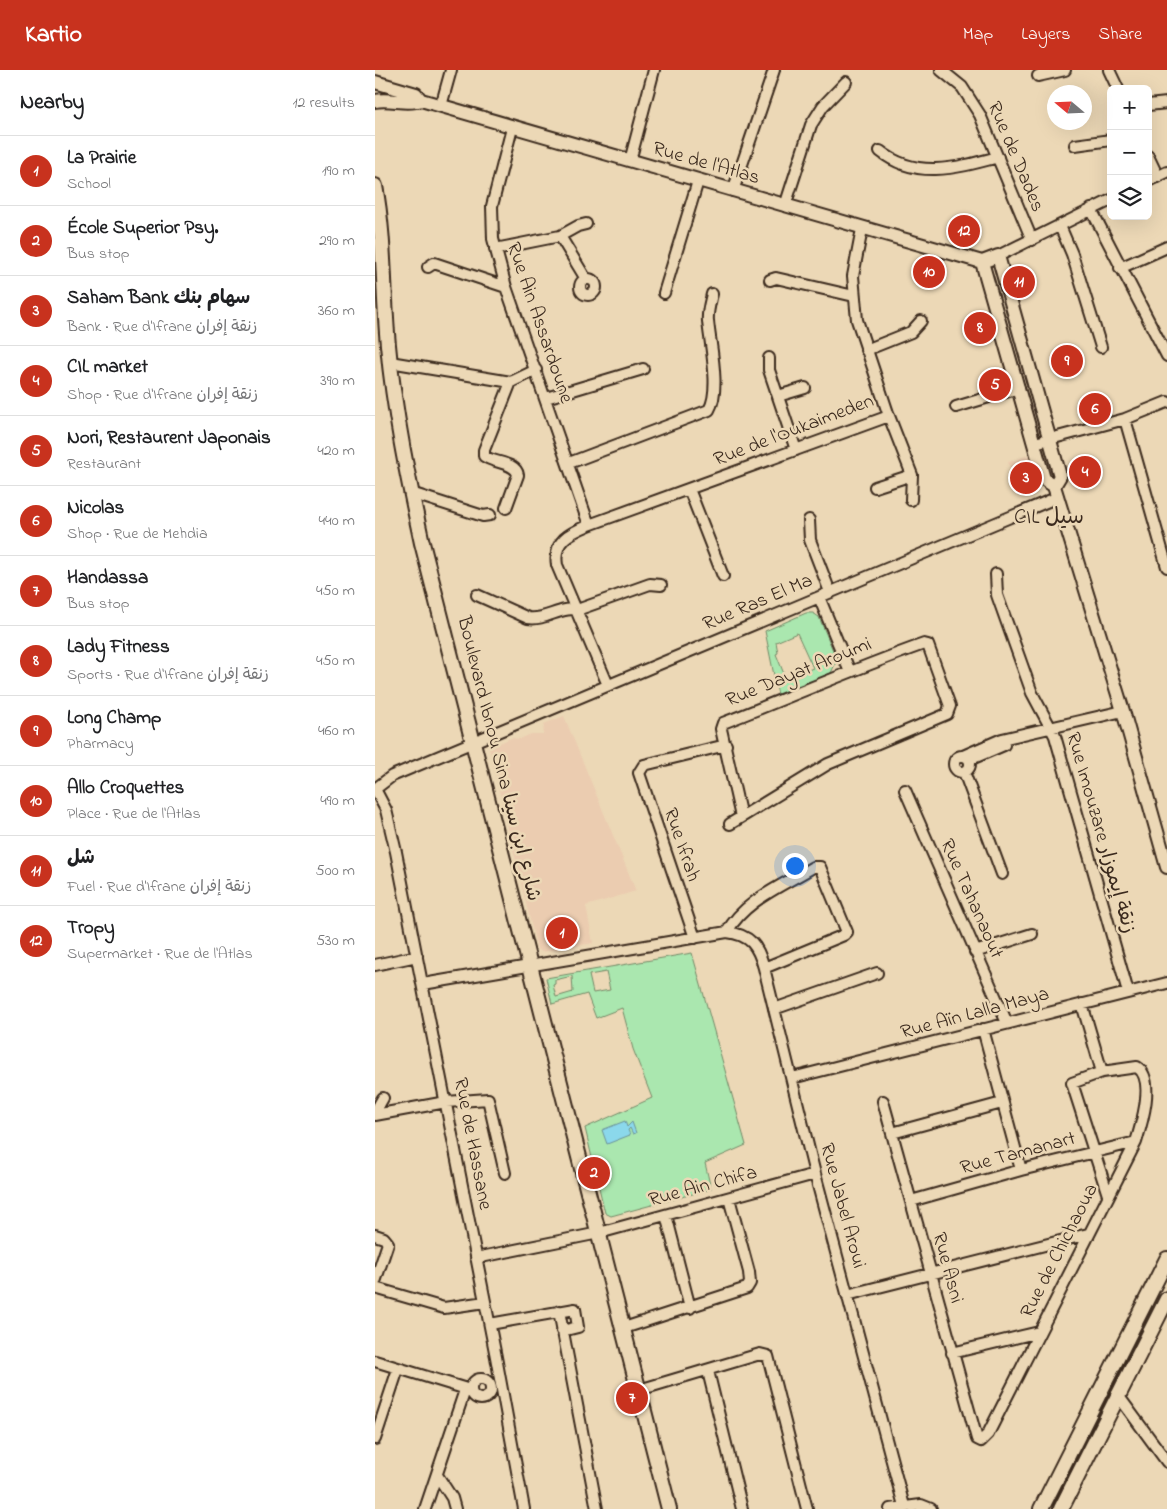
<!DOCTYPE html>
<html lang="en">
<head>
<meta charset="utf-8">
<style>
  body { margin:0; font-family:"Indie Flower","Playpen Sans Arabic",sans-serif; background:#f6f6f6; color:#202124 }
  .controls { position:absolute; right:15px; top:15px; display:grid; overflow:hidden; border-radius:8px; box-shadow:0 5px 20px #0002 }
  .controls button { width:45px; height:45px; display:grid; place-items:center; padding:0; border:0; border-bottom:1px solid #e0e0e0; background:#fff; color:#202124; font:25px sans-serif }
  .compass { position:absolute; left:672px; top:15px; width:45px; height:45px; border-radius:50%; background:#fff; box-shadow:0 5px 20px #0002; rotate:289deg }
  .you { position:absolute; left:419px; top:795px; width:18px; height:18px; margin:-12px; border:4px solid #fff; border-radius:50%; background:#1a73e8; box-shadow:0 0 0 8px #1a73e833 }
  .badge { display:grid; place-items:center; width:32px; height:32px; border-radius:50%; background:#c8321e; color:#fff; font-size:16px; font-weight:700 }
  .pin { position:absolute; translate:-50% -50%; border:2px solid #fff; box-shadow:0 1px 5px #0006 }
  .list { margin:0; padding:0; list-style:none }
  h2 { display:flex; justify-content:space-between; align-items:center; height:65px; margin:0; padding:0 20px; font-size:21px }
  h2 small { font-size:16px; font-weight:400; color:#757577 }
  .list li { display:grid; grid-template-columns:32px 1fr auto; gap:15px; align-items:center; box-sizing:border-box; height:70px; padding:0 20px; border-top:1px solid #e0e0e0 }
  .list b { display:block; font-size:19px; white-space:nowrap }
  .list p { margin:0; font-size:16px; white-space:nowrap; color:#757577 }
  .list em { font-size:16px; font-style:normal; color:#757577 }
  .icon { flex:none; width:28px; height:28px; fill:none; stroke:currentColor; stroke-width:2; stroke-linecap:round; stroke-linejoin:round }
  .map { position:relative; flex:none; width:792px; height:1439px; overflow:hidden }
  header { display:flex; align-items:center; gap:30px; box-sizing:border-box; height:70px; padding:0 25px; background:#c8321e; color:#fff }
  header strong { font-size:24px }
  nav { display:flex; gap:28px; margin-inline-start:auto; font-size:18px }
  main { display:flex }
  aside { flex:1; background:#fff }
  .map>svg:first-child { display:block }
  .built { fill:#ebccb0 }
  .green { fill:#aae7af; stroke:#728866; fill-rule:evenodd }
  .water { fill:#8bd8eb; stroke:#6b9299 }
  .lines { fill:none; stroke-linecap:round; stroke-linejoin:round }
  .minor-casing { stroke:#3b2a1e; stroke-width:14 }
  .tertiary-casing { stroke:#3b2a1e; stroke-width:16 }
  .secondary-casing { stroke:#3b2a1e; stroke-width:18 }
  .minor { stroke:#ecd8b6; stroke-width:10 }
  .tertiary { stroke:#ecd8b6; stroke-width:12 }
  .secondary { stroke:#ecd8b6; stroke-width:14 }
  .labels { text-anchor:middle; dominant-baseline:central; stroke-width:5; stroke-linejoin:round; paint-order:stroke }
  .street-label { font-size:20px; fill:#3b2a1e; stroke:#ecd8b6 }
  .quarter-label { font-size:22px; fill:#3b2a1e; stroke:#ecd8b6 }
</style>
</head>
<body>
<header>
<strong>Kartio</strong>
<nav><a>Map</a><a>Layers</a><a>Share</a></nav>
</header>
<main>
<aside>
<h2>Nearby<small>12 results</small></h2>
<ul class="list">
<li><span class="badge">1</span><div><b>La Prairie</b><p>School</p></div><em>190 m</em></li>
<li><span class="badge">2</span><div><b>École Superior Psy.</b><p>Bus stop</p></div><em>290 m</em></li>
<li><span class="badge">3</span><div><b>Saham Bank سهام بنك</b><p>Bank · Rue d'Ifrane زنقة إفران</p></div><em>360 m</em></li>
<li><span class="badge">4</span><div><b>CIL market</b><p>Shop · Rue d'Ifrane زنقة إفران</p></div><em>390 m</em></li>
<li><span class="badge">5</span><div><b>Nori, Restaurent Japonais</b><p>Restaurant</p></div><em>420 m</em></li>
<li><span class="badge">6</span><div><b>Nicolas</b><p>Shop · Rue de Mehdia</p></div><em>440 m</em></li>
<li><span class="badge">7</span><div><b>Handassa</b><p>Bus stop</p></div><em>450 m</em></li>
<li><span class="badge">8</span><div><b>Lady Fitness</b><p>Sports · Rue d'Ifrane زنقة إفران</p></div><em>450 m</em></li>
<li><span class="badge">9</span><div><b>Long Champ</b><p>Pharmacy</p></div><em>460 m</em></li>
<li><span class="badge">10</span><div><b>Allo Croquettes</b><p>Place · Rue de l'Atlas</p></div><em>490 m</em></li>
<li><span class="badge">11</span><div><b>شل</b><p>Fuel · Rue d'Ifrane زنقة إفران</p></div><em>500 m</em></li>
<li><span class="badge">12</span><div><b>Tropy</b><p>Supermarket · Rue de l'Atlas</p></div><em>530 m</em></li>
</ul>
</aside>
<div class="map">
<svg width="792" height="1439" viewBox="0 0 792 1439">
  <rect width="100%" height="100%" fill="#ecd8b6"/>
  <filter id="ink" filterUnits="userSpaceOnUse"><feTurbulence type="fractalNoise" baseFrequency=".02" numOctaves="2"/><feDisplacementMap in="SourceGraphic" scale="10" xChannelSelector="R" yChannelSelector="G"/><feConvolveMatrix kernelMatrix="1 2 1 2 8 2 1 2 1" color-interpolation-filters="sRGB"/></filter>
  <g filter="url(#ink)">
    <path class="built" d="M654,385L660,405L659,414L654,422L645,427L633,392Z
      M189,646L261,821L211,836L218,873L167,882L162,879L114,678L136,668L145,669L156,664H168L169,654Z"/>
    <path class="green" d="M431,543H438L444,547L462,590L456,603L403,625L390,561ZM422,563L438,598L411,609L401,584L403,583L401,572Z
      M317,883L371,1075L330,1093L336,1119L236,1146L230,1143L210,1058L277,1028L258,979L247,938L221,948L212,924L177,934L171,908ZM231,902L235,920L218,923L214,905ZM197,906L198,922L181,927L178,915L180,914V910Z"/>
    <path class="water" d="M250,1051L252,1057L257,1052L261,1063L258,1064L255,1058L253,1060L255,1065L232,1074L227,1060Z"/>
    <g class="lines">
      <g class="minor-casing">
        <path id="minor" d="M566,0L587,17L605,45L657,170
          M734,0L743,19
          M663,6L690,0
          M773,35L792,33
          M66,36L76,0
          M137,58L117,136L118,169L131,217L214,455
          M700,75L736,70
          M505,81C541,110 582,98 623,87
          M773,86L783,107
          M255,91L279,0
          M773,111L792,102
          M358,121L399,0
          M410,136L436,55L448,36L471,12
          M716,139L792,286
          M685,156L697,184L726,277
          M487,159L478,206L482,250L514,346L537,405L536,430
          M185,166L211,209
          M120,179L185,166L203,156L211,154
          M623,186L736,130
          M53,197L59,193L131,217
          M745,198L792,177
          M205 217a8 8 0 1 1 16 0a8 8 0 1 1-16 0Z
          M395,210L401,208L479,226
          M289,223L323,111
          M491,280L536,262L546,251
          M394,288V300L421,380
          M15,292L136,312L161,300
          M403,326L430,318
          M171,328L268,299
          M581,337L644,318
          M750,349L792,497
          M660,373L750,349L792,332
          M194,393L334,340C346,320 335,274 333,251C332,242 335,233 337,224
          M500,417L537,405
          M314,419L348,506
          M36,423L108,446L115,445
          M131,438L143,405C141,392 118,393 109,386V380L136,312
          M434,450L435,470L455,522
          M621,504L622,525L657,623L680,666L753,922
          M102,525L153,548C171,551 185,536 202,540L275,514L286,515
          M444,527L475,602
          M233,615L182,495C178,470 195,463 214,455L514,346
          M579 694a8 8 0 1 1 16 0a8 8 0 1 1-16 0Z
          M588,686L627,669L748,641
          M594,690L629,675L628,673
          M589,702L627,804
          M0,719L17,706L683,427
          M0,719L11,740L21,782L121,1287L149,1439
          M530,720L632,953
          M355,754L453,694L572,644L575,636L553,575L549,574C481,598 415,627 348,653L346,659L366,747
          M352,862C370,830 407,816 438,797H445L472,862L469,865L389,898
          M320,868L264,703L269,695L351,675
          M600,882L657,864
          M0,895L42,886
          M48,914L352,862C376,865 383,876 389,898L440,1104L529,1436
          M707,934L727,1002
          M399,939L502,903
          M608,959L646,1100
          M417,1008L792,913
          M508,1031L602,1369L606,1371L613,1364L761,1072C766,1056 781,1009 762,997L727,1002L697,1013L733,1125
          M0,1042L8,1028
          M0,1045L71,1032L113,1029L130,1103
          M517,1063L627,1033
          M536,1131L646,1100L761,1072
          M291,1145L315,1238
          M0,1165L9,1168L13,1173L0,1212
          M101,1188L224,1163L440,1104
          M0,1218L69,1238L110,1232
          M472,1225L713,1164
          M184,1241L222,1439
          M115,1254L200,1239L203,1257L187,1261
          M249,1258L372,1218L375,1213L374,1202L354,1128
          M577,1283L664,1262
          M0,1291L95,1320
          M333,1301L367,1439
          M96 1319a10 10 0 1 1 20 0a10 10 0 1 1-20 0Z
          M264,1320L385,1284L393,1286L432,1439
          M742,1324L792,1392
          M0,1369L23,1299
          M62,1405L77,1428L80,1439
          M50,1439L90,1320
          M515,1439L546,1435L556,1439"/>
      </g>
      <g class="tertiary-casing">
        <path id="tertiary" d="M0,12L41,24L46,30L607,192
          M0,31C15,28 32,35 46,30
          M607,192L669,409L679,416L748,641L792,797
          M607,192L623,186L685,406L679,416"/>
      </g>
      <g class="secondary-casing">
        <path id="secondary" d="M0,116C10,168 8,223 13,275C19,342 33,408 47,473L294,1439
          M666,1439L792,1189
          M686,1439L792,1229"/>
      </g>
      <use href="#minor" class="minor"/>
      <use href="#tertiary" class="tertiary"/>
      <use href="#secondary" class="secondary"/>
    </g>
  </g>
  <g class="labels">
    <g class="street-label">
      <text transform="translate(640 87) rotate(67)">Rue de Dades</text>
      <text transform="translate(331 94) rotate(16)">Rue de l'Atlas</text>
      <text transform="translate(164 253) rotate(71)">Rue Ain Assardoune</text>
      <text transform="translate(419 361) rotate(-21)">Rue de l'Oukaimeden</text>
      <text transform="translate(383 533) rotate(-23)">Rue Ras El Ma</text>
      <text transform="translate(424 603) rotate(-22)">Rue Dayat Aroumi</text>
      <text transform="translate(123 689) rotate(76)">Boulevard Ibnou Sina شارع ابن سينا</text>
      <text transform="translate(725 763) rotate(74)">Rue Imouzare زنقة إيموزار</text>
      <text transform="translate(306 775) rotate(71)">Rue Ifrah</text>
      <text transform="translate(596 829) rotate(66)">Rue Tahanaout</text>
      <text transform="translate(600 944) rotate(-15)">Rue Aïn Lalla Maya</text>
      <text transform="translate(97 1074) rotate(79)">Rue de Hassane</text>
      <text transform="translate(643 1084) rotate(-15)">Rue Tamanart</text>
      <text transform="translate(328 1117) rotate(-15)">Rue Ain Chifa</text>
      <text transform="translate(467 1136) rotate(75)">Rue Jabel Aroui</text>
      <text transform="translate(685 1181) rotate(-63)">Rue de Chichaoua</text>
      <text transform="translate(572 1198) rotate(75)">Rue Asni</text>
    </g>
    <g class="quarter-label">
      <text x="674" y="448">CIL سيل</text>
    </g>
  </g>
</svg>
<div class="controls">
<button>+</button>
<button>−</button>
<button><svg class="icon" aria-label="layers" viewBox="0 0 24 24"><path d="M12 4l9 5-9 5-9-5zM3 14l9 5 9-5"/></svg></button>
</div>
<svg class="compass" viewBox="-18 -18 36 36"><path d="M0-13l5 13h-10z" fill="#e53935"/><path d="M0 13l5-13h-10z" fill="#757577"/></svg>
<div class="you"></div>
<div class="pin badge" style="left:187px;top:863px">1</div>
<div class="pin badge" style="left:219px;top:1103px">2</div>
<div class="pin badge" style="left:651px;top:408px">3</div>
<div class="pin badge" style="left:710px;top:402px">4</div>
<div class="pin badge" style="left:620px;top:315px">5</div>
<div class="pin badge" style="left:720px;top:339px">6</div>
<div class="pin badge" style="left:257px;top:1328px">7</div>
<div class="pin badge" style="left:605px;top:258px">8</div>
<div class="pin badge" style="left:692px;top:291px">9</div>
<div class="pin badge" style="left:554px;top:202px">10</div>
<div class="pin badge" style="left:644px;top:212px">11</div>
<div class="pin badge" style="left:589px;top:161px">12</div>
</div>
</main>
</body>
</html>
